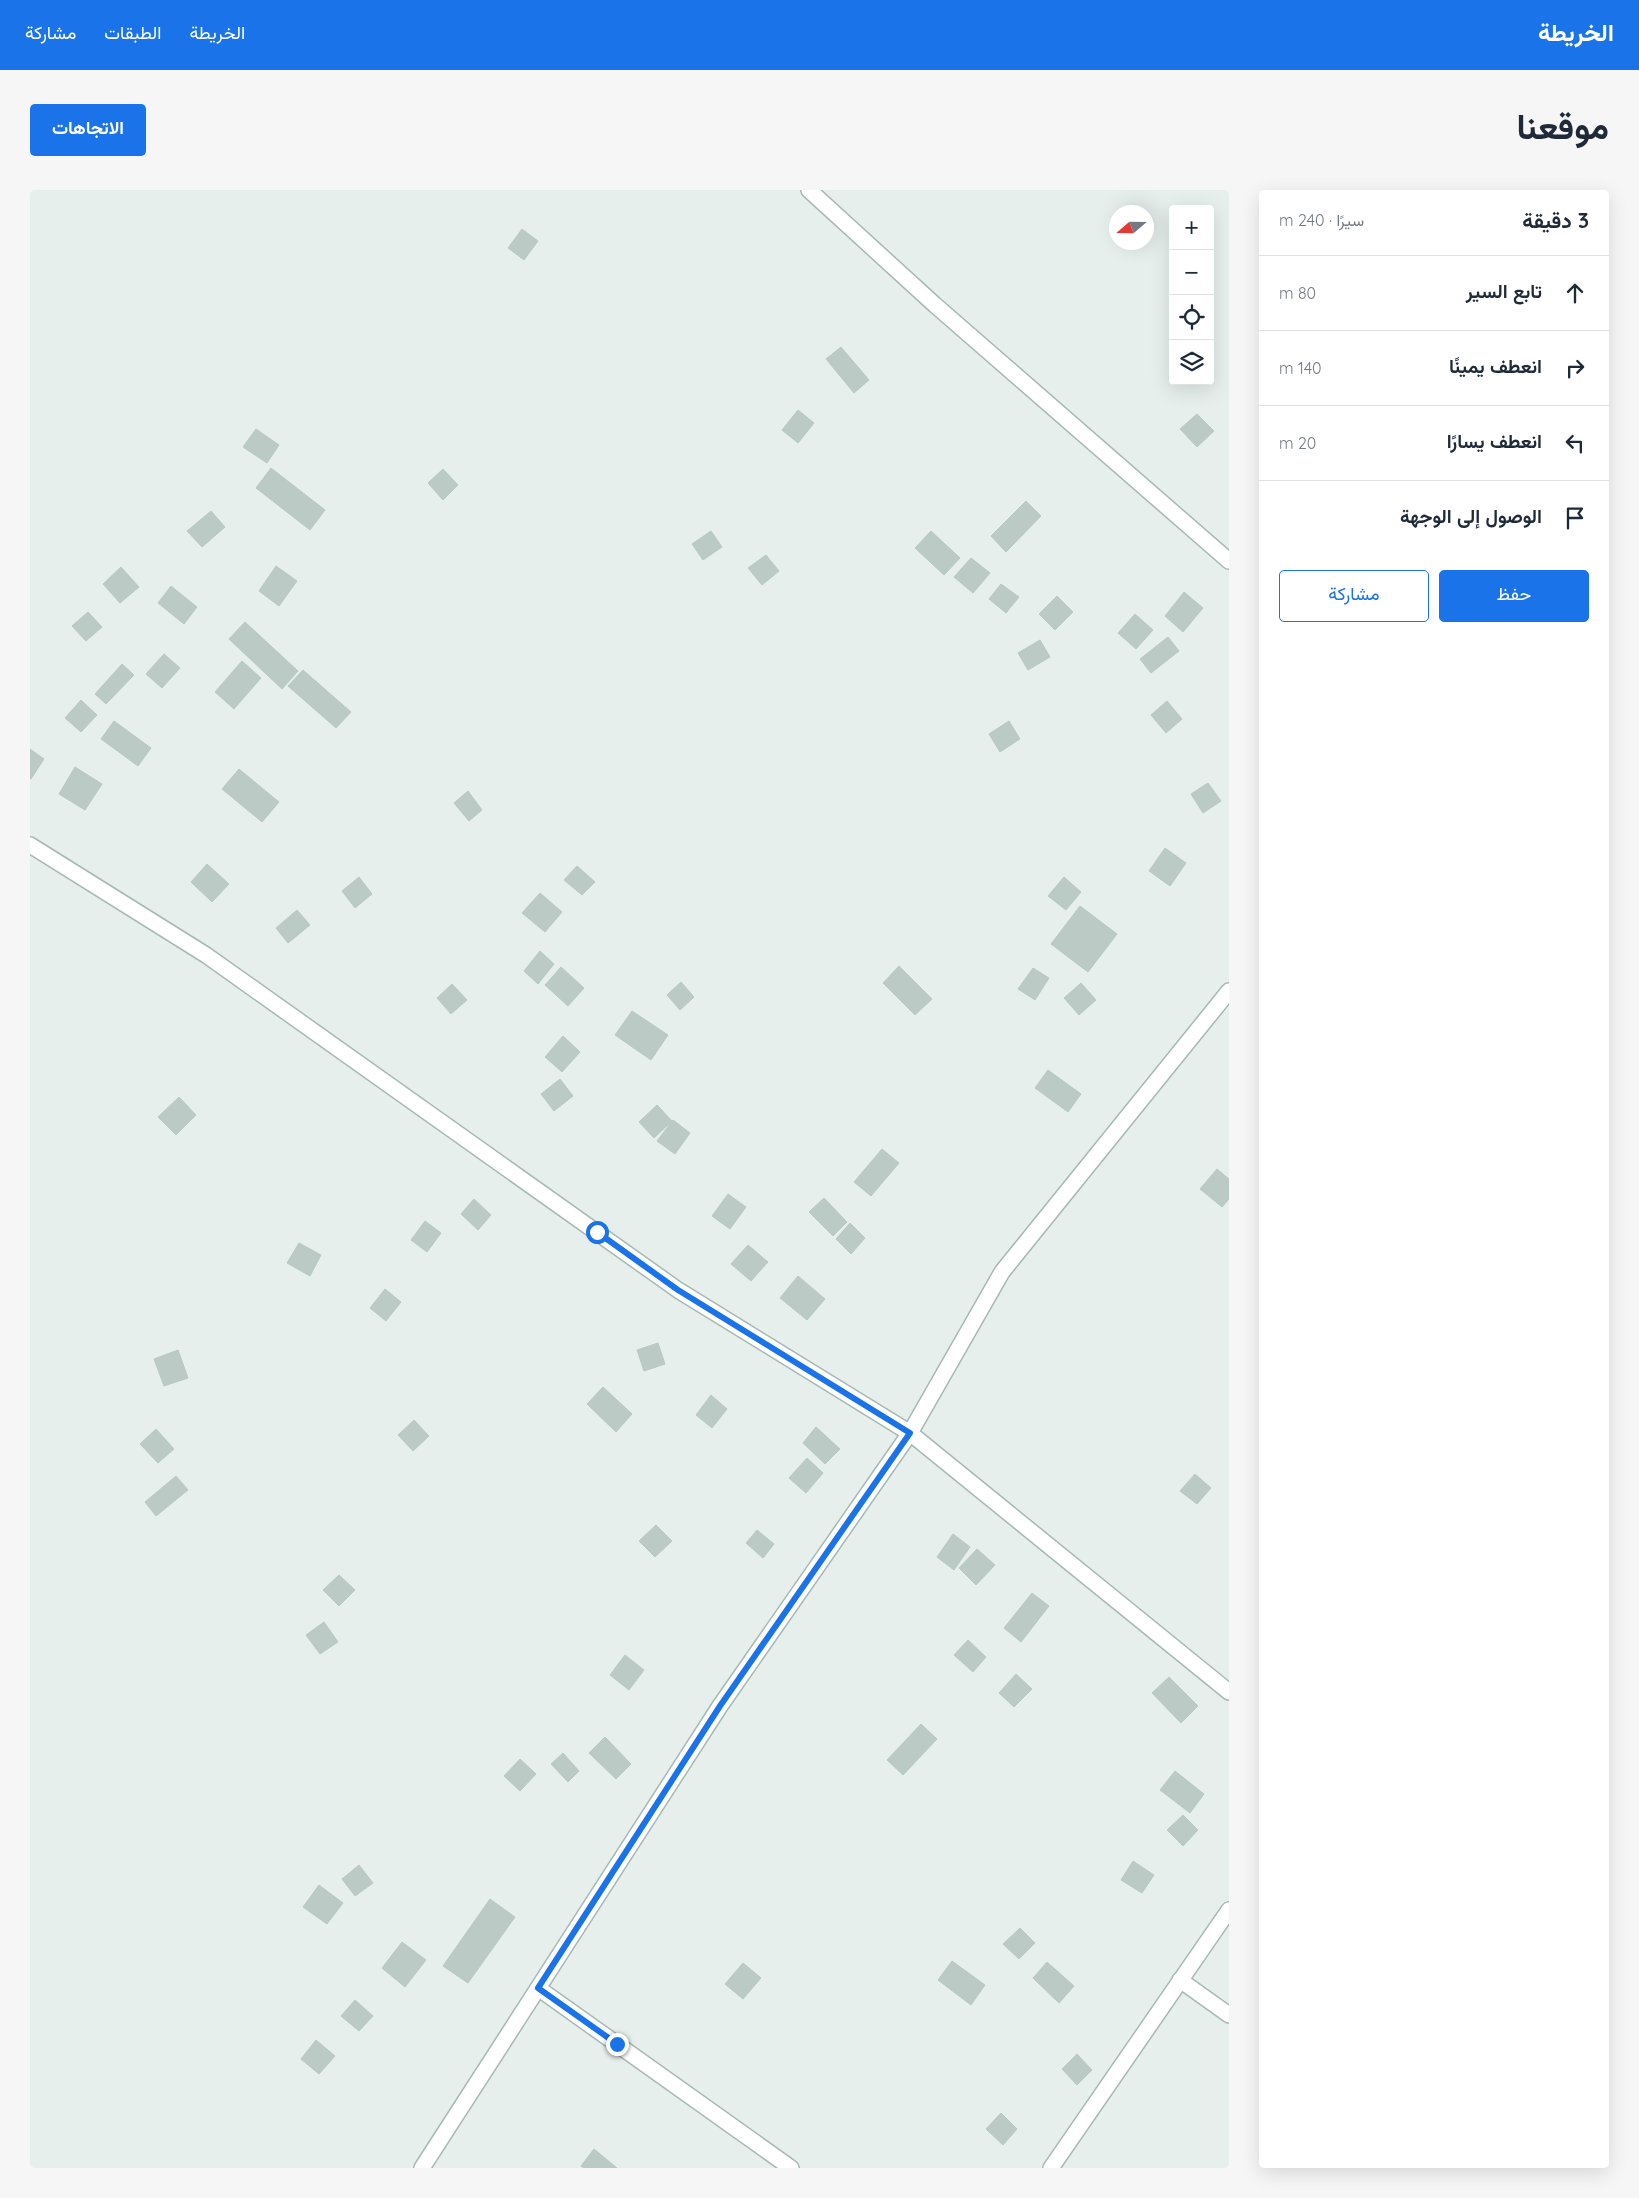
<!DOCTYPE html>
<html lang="ar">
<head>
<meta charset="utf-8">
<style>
  body { margin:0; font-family:Quicksand,Vazirmatn,sans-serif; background:#f6f6f7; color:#1f2937; direction:rtl }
  .controls { position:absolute; right:15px; top:15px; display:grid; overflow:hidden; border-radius:5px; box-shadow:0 5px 20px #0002 }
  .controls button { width:45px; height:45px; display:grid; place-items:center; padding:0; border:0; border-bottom:1px solid #e0e1e3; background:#fff; color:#1f2937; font:25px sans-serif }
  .compass { position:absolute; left:1079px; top:15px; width:45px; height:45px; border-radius:50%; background:#fff; box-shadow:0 5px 20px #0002; rotate:250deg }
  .stop { position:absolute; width:15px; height:15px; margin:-11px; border:4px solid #1a73e8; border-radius:50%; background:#fff }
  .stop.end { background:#1a73e8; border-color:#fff; box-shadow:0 1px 5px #0008 }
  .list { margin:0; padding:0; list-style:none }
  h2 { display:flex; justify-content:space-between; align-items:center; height:65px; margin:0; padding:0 20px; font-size:21px }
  h2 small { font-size:16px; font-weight:400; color:#747a83 }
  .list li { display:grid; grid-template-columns:32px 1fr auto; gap:15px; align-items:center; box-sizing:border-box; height:75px; padding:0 20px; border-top:1px solid #e0e1e3 }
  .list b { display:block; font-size:19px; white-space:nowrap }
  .list em { font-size:16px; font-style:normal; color:#747a83 }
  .actions { display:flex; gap:10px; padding:15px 20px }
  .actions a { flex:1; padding:11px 0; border:1px solid #1a73e8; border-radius:5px; text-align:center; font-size:18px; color:#1a73e8 }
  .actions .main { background:#1a73e8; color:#fff }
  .icon { flex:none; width:28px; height:28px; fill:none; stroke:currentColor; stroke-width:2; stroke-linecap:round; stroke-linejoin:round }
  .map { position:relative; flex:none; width:1199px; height:1978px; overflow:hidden; direction:ltr; border-radius:5px }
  header { display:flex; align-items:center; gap:30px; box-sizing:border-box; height:70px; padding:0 25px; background:#1a73e8; color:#fff }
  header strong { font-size:24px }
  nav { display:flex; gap:28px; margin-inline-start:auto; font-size:18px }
  .intro { display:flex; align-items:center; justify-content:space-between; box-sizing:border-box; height:120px; padding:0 30px }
  h1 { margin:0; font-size:35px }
  .button { padding:12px 22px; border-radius:5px; background:#1a73e8; color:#fff; font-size:18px; font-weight:700 }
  main { display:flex; gap:30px; padding:0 30px }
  aside { flex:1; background:#fff; border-radius:5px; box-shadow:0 5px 20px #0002 }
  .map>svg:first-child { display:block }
  .building { fill:#bbcac4; stroke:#b8c9c2 }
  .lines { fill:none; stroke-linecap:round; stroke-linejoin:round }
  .minor-casing { stroke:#a8b8b2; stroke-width:18 }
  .minor { stroke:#fff; stroke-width:15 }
  .route { stroke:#1a73e8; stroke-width:6 }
</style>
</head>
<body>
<header>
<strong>الخريطة</strong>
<nav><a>الخريطة</a><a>الطبقات</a><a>مشاركة</a></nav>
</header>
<div class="intro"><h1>موقعنا</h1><a class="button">الاتجاهات</a></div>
<main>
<aside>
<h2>3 دقيقة<small>سيرًا · 240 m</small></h2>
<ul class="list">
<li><svg class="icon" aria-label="ahead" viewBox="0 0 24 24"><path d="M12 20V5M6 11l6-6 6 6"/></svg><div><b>تابع السير</b></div><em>80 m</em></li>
<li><svg class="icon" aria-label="right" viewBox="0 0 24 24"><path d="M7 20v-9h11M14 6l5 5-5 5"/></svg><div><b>انعطف يمينًا</b></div><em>140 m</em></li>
<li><svg class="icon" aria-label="left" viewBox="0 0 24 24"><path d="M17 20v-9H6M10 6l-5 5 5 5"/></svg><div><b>انعطف يسارًا</b></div><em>20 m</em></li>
<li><svg class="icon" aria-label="arrive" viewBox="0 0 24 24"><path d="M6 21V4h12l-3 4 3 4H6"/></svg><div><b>الوصول إلى الوجهة</b></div></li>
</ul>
<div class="actions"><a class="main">حفظ</a><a>مشاركة</a></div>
</aside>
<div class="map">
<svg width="1199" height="1978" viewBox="0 0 1199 1978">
  <rect width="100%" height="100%" fill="#e6efeb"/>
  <path class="building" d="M492,39L508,51L494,70L478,58Z
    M811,157L839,190L824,203L796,169Z
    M768,220L784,233L768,253L752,240Z
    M1167,224L1184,241L1167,257L1150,239Z
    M226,239L249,255L237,273L213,257Z
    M241,278L295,320L280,340L226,298Z
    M413,279L428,295L413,310L398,293Z
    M996,311L1011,326L976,362L961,346Z
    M181,321L195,337L172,357L157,341Z
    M681,341L692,357L673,370L662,354Z
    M901,341L930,368L914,385L885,358Z
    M736,365L749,381L732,395L718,378Z
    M941,368L960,383L943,403L924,387Z
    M246,376L267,391L249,416L229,401Z
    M91,377L109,397L90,413L73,394Z
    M971,394L989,407L976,423L959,409Z
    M141,396L167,417L154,434L128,413Z
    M1154,402L1173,418L1153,442L1135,426Z
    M1027,406L1043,422L1025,440L1009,424Z
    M58,422L72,437L56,451L42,436Z
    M1105,424L1123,440L1106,459L1088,443Z
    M215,432L268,481L252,499L199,449Z
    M1138,447L1149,461L1121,483L1110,469Z
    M1010,450L1020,467L998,480L988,463Z
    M134,464L150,478L132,498L116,484Z
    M212,471L231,488L204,519L185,502Z
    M92,474L104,485L76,514L65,504Z
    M273,480L321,522L306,538L258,496Z
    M51,510L67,525L51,542L35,528Z
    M1137,511L1152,529L1136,543L1121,525Z
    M84,531L121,558L108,576L71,549Z
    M979,531L990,549L970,562L959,544Z
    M0,559L14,569L1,589L0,588Z
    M45,577L72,594L55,620L29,604Z
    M209,579L249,612L232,632L192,599Z
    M1178,593L1191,611L1173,623L1161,604Z
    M438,601L452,620L439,631L424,613Z
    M1135,658L1156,673L1140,696L1119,681Z
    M177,674L199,694L182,712L161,692Z
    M547,676L565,692L552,705L534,690Z
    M329,687L342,704L325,718L312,701Z
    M1034,687L1051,702L1036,720L1018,706Z
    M510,703L532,722L515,742L492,723Z
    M1050,716L1087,744L1058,782L1021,754Z
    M267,720L280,735L258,753L246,738Z
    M510,761L524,774L508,794L494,781Z
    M869,776L902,809L885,825L853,793Z
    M531,777L554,798L538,816L515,795Z
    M1003,778L1019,788L1005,810L988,799Z
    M651,792L664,807L650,820L637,805Z
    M1051,793L1066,810L1049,825L1034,808Z
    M422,794L437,810L421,824L407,808Z
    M602,821L638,845L621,870L585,845Z
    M533,846L550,862L532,882L515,867Z
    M1018,880L1051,904L1038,922L1005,898Z
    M530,889L543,906L524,921L511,904Z
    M149,907L166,925L146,945L128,927Z
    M627,915L642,931L624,948L609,932Z
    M643,930L660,943L645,964L627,951Z
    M852,959L869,973L841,1006L824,992Z
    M1187,979L1199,989V1009L1192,1017L1170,999Z
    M698,1004L716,1017L700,1039L682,1026Z
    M794,1008L817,1032L803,1046L779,1022Z
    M444,1009L461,1025L448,1040L431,1024Z
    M395,1031L411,1043L397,1062L381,1050Z
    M820,1033L835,1048L821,1064L806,1049Z
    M269,1053L291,1065L280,1086L257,1073Z
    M718,1055L738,1072L721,1091L701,1074Z
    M768,1086L795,1109L777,1130L750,1108Z
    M355,1099L371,1112L356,1131L340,1118Z
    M628,1153L635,1174L614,1181L607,1160Z
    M148,1160L158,1188L134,1196L124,1169Z
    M573,1197L602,1224L586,1242L557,1214Z
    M681,1205L697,1219L682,1238L666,1225Z
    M384,1230L399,1246L383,1261L368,1245Z
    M786,1237L810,1259L795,1274L773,1253Z
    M126,1239L144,1259L128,1273L110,1254Z
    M777,1268L793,1283L776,1303L759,1288Z
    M1165,1284L1181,1298L1167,1314L1150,1301Z
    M146,1286L158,1300L126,1326L115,1312Z
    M626,1335L642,1351L625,1367L609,1351Z
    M727,1340L744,1354L733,1368L716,1353Z
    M923,1344L940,1357L924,1380L907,1367Z
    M947,1359L965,1375L946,1395L929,1378Z
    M309,1385L325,1400L309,1416L293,1400Z
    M1002,1403L1019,1416L991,1452L974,1438Z
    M294,1432L308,1452L290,1464L276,1445Z
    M938,1450L956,1467L943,1482L924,1465Z
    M595,1465L614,1480L599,1500L580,1485Z
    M986,1484L1002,1499L984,1517L969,1503Z
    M1139,1487L1168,1516L1151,1533L1122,1503Z
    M891,1534L907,1549L873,1585L857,1570Z
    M575,1547L601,1574L586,1589L559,1563Z
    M533,1563L549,1581L538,1592L521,1574Z
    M490,1569L506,1584L490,1601L474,1586Z
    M1145,1581L1174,1604L1160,1623L1130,1600Z
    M1153,1625L1168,1640L1153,1656L1137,1640Z
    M1103,1671L1124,1685L1112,1703L1091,1690Z
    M329,1675L343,1693L325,1706L312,1689Z
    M289,1695L313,1713L297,1734L273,1717Z
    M460,1709L485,1727L438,1793L413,1776Z
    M990,1738L1005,1753L989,1769L973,1754Z
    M372,1752L396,1770L375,1797L352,1778Z
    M922,1771L955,1795L941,1815L908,1790Z
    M1017,1772L1044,1796L1029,1813L1003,1788Z
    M713,1773L731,1788L713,1809L695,1794Z
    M325,1810L343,1826L329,1841L311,1826Z
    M286,1850L305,1866L289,1884L271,1869Z
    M1047,1864L1062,1880L1047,1895L1032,1879Z
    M971,1923L987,1939L973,1955L956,1939Z
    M564,1959L587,1978H554L551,1976Z"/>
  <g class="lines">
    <g class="minor-casing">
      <path id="minor" d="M779,0L905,115L1199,371
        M0,655L176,765L648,1100L880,1243L1199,1502
        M1150,1790L1199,1825
        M508,1798L761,1978
        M392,1978L690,1516L880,1243L972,1082L1199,801
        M1021,1978L1199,1720"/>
    </g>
    <use href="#minor" class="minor"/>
  </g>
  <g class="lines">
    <path class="route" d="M567,1042L648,1100L880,1243L690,1516L508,1798L587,1854"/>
  </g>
</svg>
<div class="controls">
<button>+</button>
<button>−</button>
<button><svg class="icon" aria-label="locate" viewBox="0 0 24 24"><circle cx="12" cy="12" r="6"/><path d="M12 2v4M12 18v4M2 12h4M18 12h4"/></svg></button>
<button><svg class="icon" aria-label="layers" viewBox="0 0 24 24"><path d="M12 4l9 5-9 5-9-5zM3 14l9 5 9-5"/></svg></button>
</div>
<svg class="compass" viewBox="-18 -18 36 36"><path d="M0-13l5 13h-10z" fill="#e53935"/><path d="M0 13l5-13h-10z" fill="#747a83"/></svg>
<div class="stop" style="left:567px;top:1042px"></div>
<div class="stop end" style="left:587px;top:1854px"></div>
</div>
</main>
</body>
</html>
